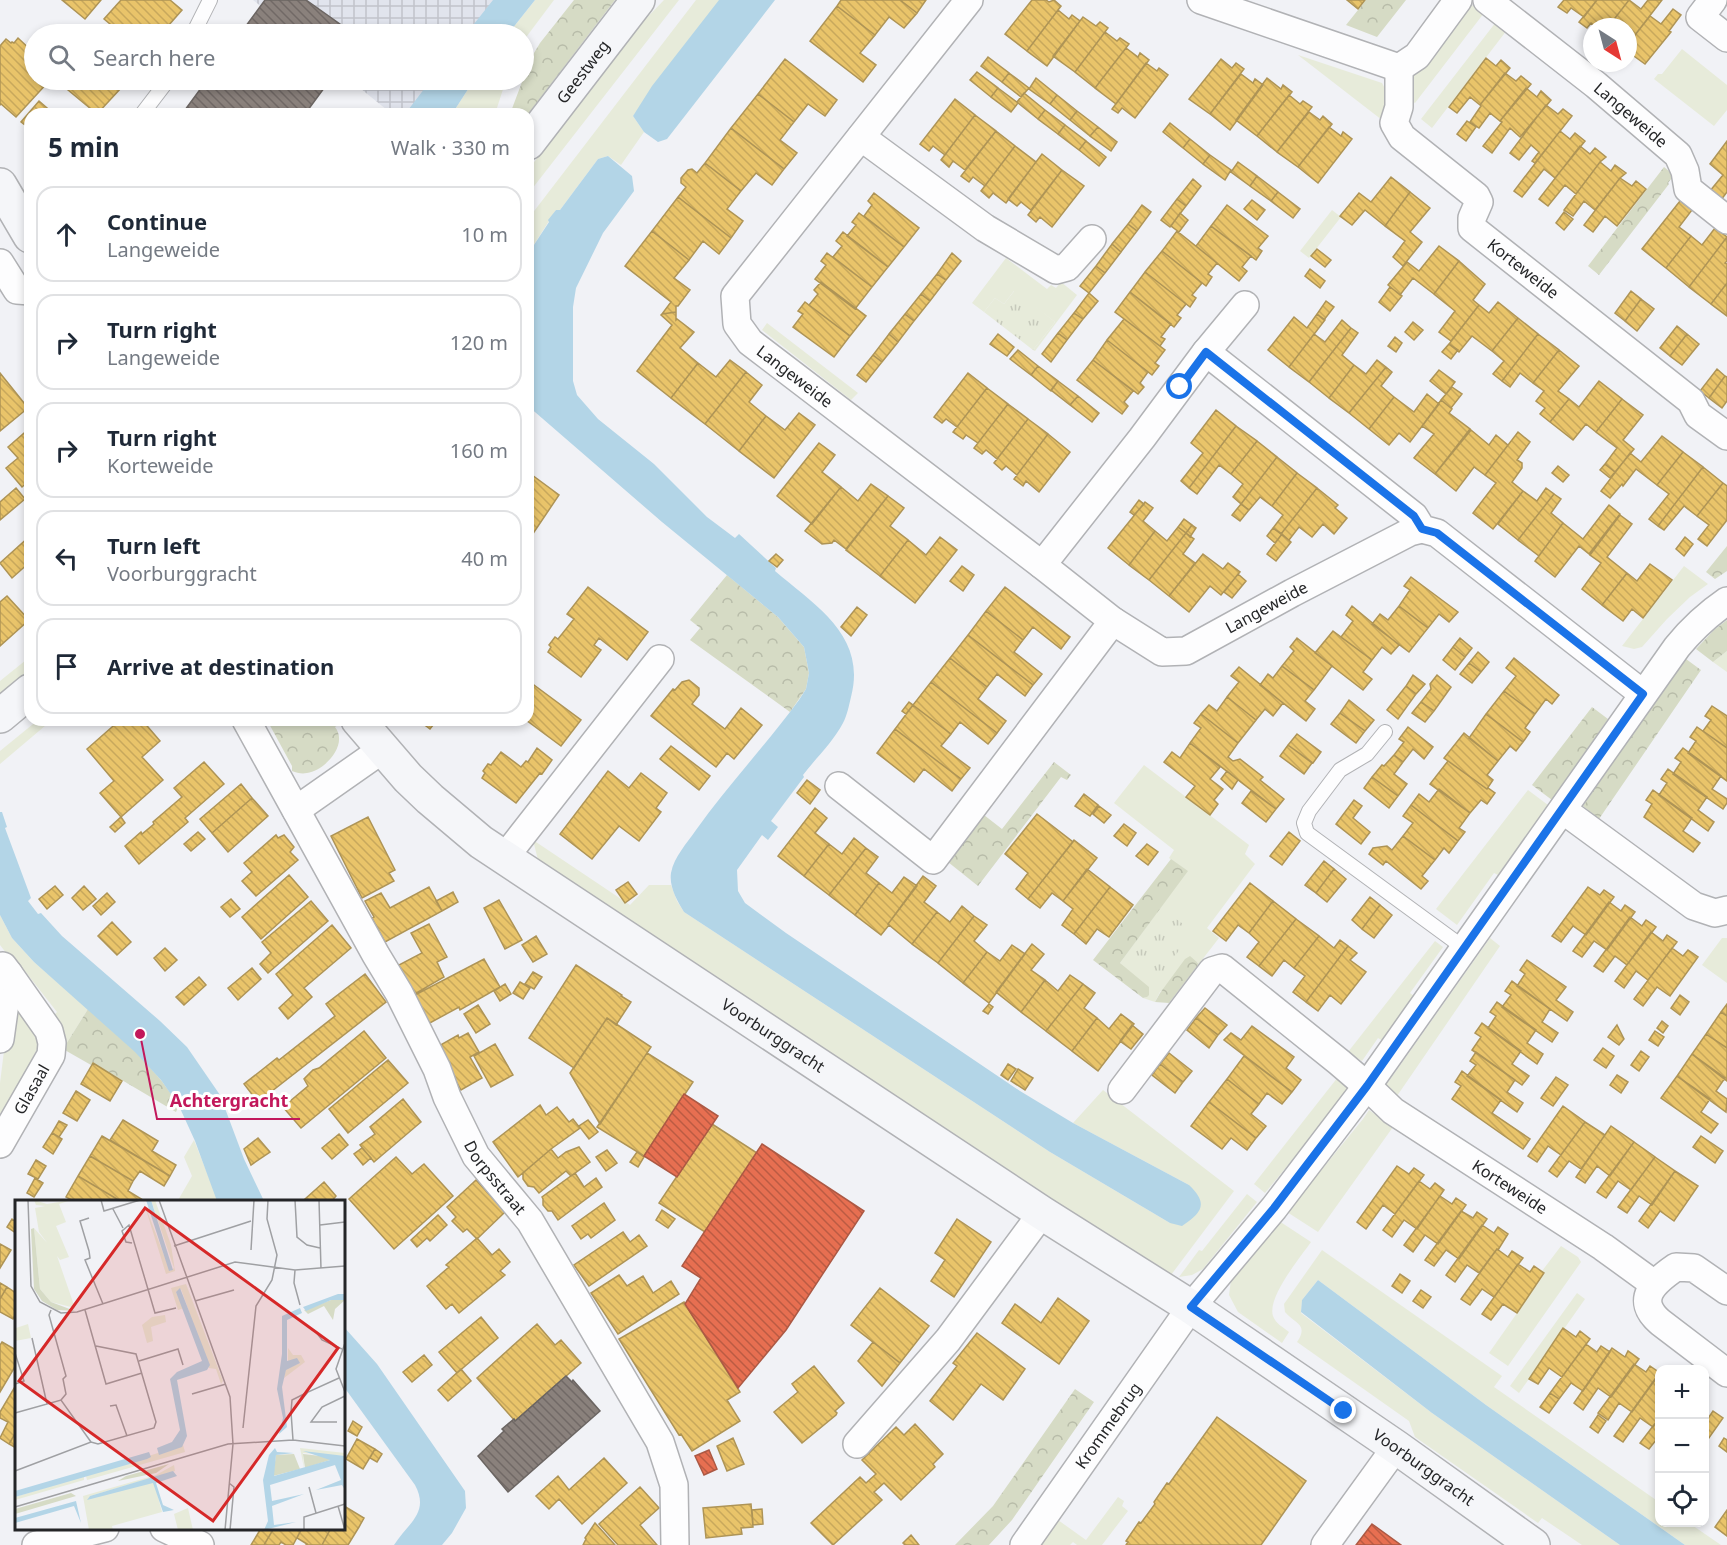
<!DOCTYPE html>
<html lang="en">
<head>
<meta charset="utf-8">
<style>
  body { margin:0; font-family:"Noto Sans",sans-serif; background:#f2f2f3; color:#1f2937 }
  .controls { position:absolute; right:18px; bottom:18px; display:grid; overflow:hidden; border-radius:12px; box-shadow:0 3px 9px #0003 }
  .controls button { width:54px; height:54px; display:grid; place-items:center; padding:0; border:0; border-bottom:2px solid #e0e1e3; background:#fff; color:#1f2937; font:30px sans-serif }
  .compass { position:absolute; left:1583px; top:18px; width:54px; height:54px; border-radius:50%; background:#fff; box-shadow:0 3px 9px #0003; rotate:144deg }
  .stop { position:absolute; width:18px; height:18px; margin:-14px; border:4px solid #1a73e8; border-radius:50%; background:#fff }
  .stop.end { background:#1a73e8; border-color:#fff; box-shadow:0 2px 6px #0008 }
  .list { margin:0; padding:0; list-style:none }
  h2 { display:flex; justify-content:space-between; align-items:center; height:78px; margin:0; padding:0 24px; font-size:26px }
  h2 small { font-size:20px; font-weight:400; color:#747a83 }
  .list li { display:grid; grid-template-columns:39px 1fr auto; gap:18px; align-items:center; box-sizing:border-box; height:96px; margin:0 12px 12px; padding:0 12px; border:2px solid #e0e1e3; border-radius:18px }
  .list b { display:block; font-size:22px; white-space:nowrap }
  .list p { margin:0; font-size:20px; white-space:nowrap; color:#747a83 }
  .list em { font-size:20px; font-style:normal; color:#747a83 }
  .icon { flex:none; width:33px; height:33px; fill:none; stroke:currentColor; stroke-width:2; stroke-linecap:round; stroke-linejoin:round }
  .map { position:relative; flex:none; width:1727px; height:1545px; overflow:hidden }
  .search { position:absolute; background:#fff; box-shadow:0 3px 9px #0003; left:24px; top:24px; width:510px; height:66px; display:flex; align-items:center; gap:15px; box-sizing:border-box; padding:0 21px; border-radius:33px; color:#747a83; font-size:22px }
  .panel { position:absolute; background:#fff; box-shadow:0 3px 9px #0003; left:24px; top:108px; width:510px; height:618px; border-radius:18px }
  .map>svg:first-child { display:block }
  .industrial { fill:url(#industrial-grid) }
  .green { fill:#e7ebda }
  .forest { fill:url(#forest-crowns) }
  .park { fill:url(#park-tufts) }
  .water { fill:#b3d5e7 }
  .homes { fill:url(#homes-back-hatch); stroke:#ae9456; stroke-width:1.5 }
  .shops { fill:url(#shops-back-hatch); stroke:#ac5944; stroke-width:1.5 }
  .industry { fill:url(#industry-back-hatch); stroke:#6b6562; stroke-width:1.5 }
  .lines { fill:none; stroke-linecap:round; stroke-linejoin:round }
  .lane-casing { stroke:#b1b2b5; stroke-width:16 }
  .street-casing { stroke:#b1b2b5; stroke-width:30 }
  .secondary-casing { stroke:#b1b2b5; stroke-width:36 }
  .lane { stroke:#fdfdfe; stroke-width:14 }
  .street { stroke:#fdfdfe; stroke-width:27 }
  .secondary { stroke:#f5f6f9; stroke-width:33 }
  .route { stroke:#1a73e8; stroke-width:8 }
  .labels { text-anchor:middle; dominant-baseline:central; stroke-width:6; stroke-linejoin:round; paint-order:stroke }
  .street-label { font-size:16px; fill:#242527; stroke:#fff }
  .inset-road { fill:none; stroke:#9fa0a3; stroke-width:1.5 }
  .view { fill:#d62828; fill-opacity:0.15; stroke:#d62828; stroke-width:3 }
  .inset-edge { fill:none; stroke:#242527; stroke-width:3 }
  .leader { fill:none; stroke:#c2185b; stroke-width:2 }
  .callout-dot { fill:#c2185b; stroke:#fff; stroke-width:2 }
  .callout-label { font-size:18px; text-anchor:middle; font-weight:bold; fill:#c2185b; stroke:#fff; stroke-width:6; stroke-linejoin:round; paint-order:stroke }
</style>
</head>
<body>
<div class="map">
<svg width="1727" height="1545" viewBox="0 0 1727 1545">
  <defs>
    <pattern id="industrial-grid" width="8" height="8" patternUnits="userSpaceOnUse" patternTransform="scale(1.5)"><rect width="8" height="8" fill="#e1e4ed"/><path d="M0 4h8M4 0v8" fill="none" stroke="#c1c3cb"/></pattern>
    <pattern id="forest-crowns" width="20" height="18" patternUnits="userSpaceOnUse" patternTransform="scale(1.5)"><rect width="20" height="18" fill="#d6dbc5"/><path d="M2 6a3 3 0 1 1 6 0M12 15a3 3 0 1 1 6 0" fill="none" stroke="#b8bca9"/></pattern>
    <pattern id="park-tufts" width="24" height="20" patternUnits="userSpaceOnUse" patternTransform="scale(1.5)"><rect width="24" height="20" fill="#e7ebda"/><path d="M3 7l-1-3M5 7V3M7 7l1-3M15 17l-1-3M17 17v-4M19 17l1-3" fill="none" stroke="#c6c9bb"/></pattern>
    <pattern id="homes-back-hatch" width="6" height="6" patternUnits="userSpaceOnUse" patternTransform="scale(1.5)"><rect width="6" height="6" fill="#e9c46a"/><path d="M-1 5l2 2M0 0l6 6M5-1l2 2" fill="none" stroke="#c8a85c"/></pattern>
    <pattern id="shops-back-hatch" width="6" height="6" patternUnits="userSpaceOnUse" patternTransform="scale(1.5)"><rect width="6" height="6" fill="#e76f51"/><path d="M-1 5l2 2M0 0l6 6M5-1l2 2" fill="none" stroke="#bb5b43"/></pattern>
    <pattern id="industry-back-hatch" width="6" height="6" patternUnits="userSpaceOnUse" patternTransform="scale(1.5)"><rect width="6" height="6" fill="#8a817c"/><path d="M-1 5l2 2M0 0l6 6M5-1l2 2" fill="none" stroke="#716966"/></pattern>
  </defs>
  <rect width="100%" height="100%" fill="#f1f2f6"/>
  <path class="industrial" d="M253,0H510L483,34H295Z
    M350,80H448L422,114H392Z"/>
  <path class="green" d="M535,0H554L524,40V34H508Z
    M664,0H679L528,194V170L637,28Z
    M696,0H722L633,116L644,132L621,165L608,156L598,159L560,210H556L528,254V219Z
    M1472,5L1484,13L1415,103L1406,97L1410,78L1428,63Z
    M1496,22L1507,30L1432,128L1421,119Z
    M1682,49L1727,85V110L1714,126L1654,79L1658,74H1662Z
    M1298,55L1382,83L1389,96L1382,120Z
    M474,80H506L495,114H452Z
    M1332,210L1341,217L1309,258L1300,251Z
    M1006,258L1047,289L1051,285L1056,288L1061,282L1077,295L1035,351L1033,350L1055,322L1014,291L1004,304L995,298L984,312L972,303Z
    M767,323L858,393L851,400L762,330Z
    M1684,566L1708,584L1690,597L1667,619L1642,647L1634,649L1622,646Z
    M1727,651V672L1713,662Z
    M26,660L30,665V669L0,694V681Z
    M38,720H52L0,764V751Z
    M1144,765L1249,845L1245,854L1255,864L1207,928L1219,938L1198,965V962L1160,992L1155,1002L1143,998L1147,997L1120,963L1187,871L1169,858L1174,850L1114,803Z
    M1528,790L1548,805L1498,875L1494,873L1457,925L1436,909Z
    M533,840L630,905L649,885H671L677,901L684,912L1050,1152L1170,1223L1189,1185L1073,1123L1103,1090L1234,1191L1171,1275L1162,1271L539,864Z
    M0,915L12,938L34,962L88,1009L63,1049L54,1015L57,1012L13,956L10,958L0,945Z
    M1490,938L1500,946L1397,1096L1384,1088Z
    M1722,938H1727V983L1702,965Z
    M1435,941L1443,947L1410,993L1414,996L1383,1041L1378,1038L1362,1061L1348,1052Z
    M15,1006L36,1031L39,1045L6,1111L0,1113V1083L9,1011Z
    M1338,1077L1349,1086L1316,1131L1265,1193L1254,1184Z
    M1369,1110L1393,1127L1318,1232L1287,1212L1363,1119Z
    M194,1140L217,1198V1201L177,1202L192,1176L184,1157Z
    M1247,1194L1257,1202L1203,1269L1192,1275L1179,1277L1199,1250L1202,1251Z
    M1279,1221L1311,1242C1300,1258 1267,1297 1273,1316C1276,1324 1283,1327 1289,1332L1282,1343L1238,1312L1229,1295L1231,1280Z
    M1561,1246L1578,1257L1581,1262L1508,1366L1489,1353L1545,1273L1542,1271Z
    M1322,1250L1502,1376L1494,1387L1659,1502L1660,1522L1689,1523L1721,1545H1685L1486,1405L1318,1280L1302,1300L1301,1313L1432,1413L1620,1545H1582L1542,1518L1538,1523L1415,1437L1409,1421L1297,1342C1309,1324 1295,1324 1285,1312L1284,1304Z
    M1577,1293L1585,1299L1519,1393L1510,1386Z
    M1118,1497L1124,1501L1122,1506L1128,1511L1102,1545H1077L1073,1542L1070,1545H1040L1058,1520L1086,1540Z"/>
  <path class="forest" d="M574,0H615L528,114H510L531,58L540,43Z
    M1366,0H1406L1377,37L1346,25Z
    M1664,167L1674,175L1668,183L1669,184L1599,275L1588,266Z
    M1727,546V571L1715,579L1706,572Z
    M727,575L778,617L804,647L809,673L806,689L790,712L690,640L700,628L690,620Z
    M1727,620V651L1713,662L1696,649L1714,630Z
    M1686,659L1701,670L1599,819L1583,806L1673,675Z
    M1592,707L1608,719L1552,800L1532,785Z
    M267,720H333L338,725L335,727C349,745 324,771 307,773C302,774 297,773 292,771V766Z
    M1054,762L1071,775L1067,780L1061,777L978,886L948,862L984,815L1002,829Z
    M1171,859L1188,871L1120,963L1149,987V995L1147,997L1143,998L1093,960Z
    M1190,956L1198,963V965L1169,1003L1155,1002L1160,993L1185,959Z
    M88,1009L136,1052L161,1080L179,1105L176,1112L93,1063L91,1065L63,1049Z
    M1075,1389L1094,1402L1012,1520L989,1545H955L993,1506Z"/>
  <path class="park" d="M1015,290L1055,322L1033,350L984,312L995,298L1004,304Z
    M1165,911L1193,931L1157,981L1129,961Z"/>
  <path class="water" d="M493,0H535L508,34H466Z
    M719,0H775L667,139L658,142L644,132L633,116L652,86Z
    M431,80H474L452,114H405Z
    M608,156L632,176L634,191L603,233L576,288L573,307V381L577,395L598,419L654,464L707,517L735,538L739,534L776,568L775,571C816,606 867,636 851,697C849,705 847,716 843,723C833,742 816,758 803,775L804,777L771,821L778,827L768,840L762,835L737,870L738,891L745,903L786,933L1020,1091L1073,1123L1189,1185C1208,1203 1203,1212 1182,1226L1170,1223L1050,1152L684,912C677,900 669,887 671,873C674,857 687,843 696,830C728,785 766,745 799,700L806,689L809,673L804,647L778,617L662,522L528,406V254L549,222L548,220L556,210H560L598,159Z
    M0,812H2L7,827L5,828L31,898L28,901L38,914L41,913L62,936L160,1021L187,1047L220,1095L244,1159L264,1201H217L195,1141L179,1106L161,1080L135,1052L34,962L12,938L0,915Z
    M1318,1280L1486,1405L1685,1545H1620L1432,1413L1301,1312L1302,1300Z
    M344,1327L377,1364L465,1491L466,1508L452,1533L442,1545H394C408,1523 430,1513 415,1485L344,1387Z"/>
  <path class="homes" d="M62,0H101L85,19Z
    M121,0H170L182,10L161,34H122L104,19Z
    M841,0H900L917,13L904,28L889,17L875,35L837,6Z
    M900,0H926L917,13Z
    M1032,0H1046L1049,2L1054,0L1061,6L1027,51L1005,34Z
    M1347,0H1365L1358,9Z
    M1564,0H1597L1584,17L1571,8L1567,13L1558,7Z
    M1597,0H1629L1608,27H1596L1591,23L1587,28L1579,22Z
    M1629,0L1641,9L1648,0H1662L1628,44V27H1608Z
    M837,6L875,35L860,53L876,65L863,82L810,41Z
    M1673,9L1681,15L1669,31L1671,32L1645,64L1631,54L1628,59V44L1650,16L1661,24Z
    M1058,10L1069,19L1072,15L1080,21L1047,66L1027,51Z
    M1083,17L1096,26L1100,22L1108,28L1075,72L1053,56Z
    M99,26L109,34H93Z
    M1105,32L1117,41L1120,38L1129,44L1095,88L1075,72Z
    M18,38L34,53V80H50L16,117L1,104L0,105V46L6,39L11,43L12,42L14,43Z
    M1126,48L1138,57L1140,53L1149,60L1116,104L1095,88Z
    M988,57L1009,73L1002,82L981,66Z
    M1486,58L1496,66L1501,60L1510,68L1480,105L1470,97L1457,113L1449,107Z
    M785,59L837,100L825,116L808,104L794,122L758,94Z
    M1221,59L1232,68L1236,63L1244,69L1210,114L1189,99Z
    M1146,63L1157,71L1159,68L1168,75L1135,118L1122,108L1118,113L1112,109Z
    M977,72L998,88L991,97L970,80Z
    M1009,73L1029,88L1021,97L1002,82Z
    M1505,73L1516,81L1521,76L1531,84L1500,121L1490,113L1479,128L1470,122L1481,106L1480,105Z
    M1241,74L1253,83L1255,79L1263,85L1230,130L1210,114Z
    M1036,78L1057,95L1050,104L1029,89Z
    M1267,78L1281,89L1283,85L1292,92L1257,136L1236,120Z
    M56,80H111L121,88L97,114Z
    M998,88L1018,103L1011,112L991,97Z
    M1526,88L1537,97L1541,91L1551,100L1520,137L1510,128L1492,153L1483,146L1502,122L1500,121Z
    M1024,93L1045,110L1038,119L1017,102Z
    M758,94L794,122L780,140L797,153L784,169L731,128Z
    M1057,95L1077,111L1070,120L1050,104Z
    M1289,95L1300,104L1303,101L1312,107L1277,152L1257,136Z
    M955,99L975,115L945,155L933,146L929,151L920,144Z
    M39,101L54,114H30V129L21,122Z
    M1546,105L1558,114L1563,109L1572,116L1535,163L1532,161L1539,152L1531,145L1519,160L1510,153Z
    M1045,110L1065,125L1058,134L1038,119Z
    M1077,111L1098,127L1090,136L1070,120Z
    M1309,112L1320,120L1323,116L1332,124L1298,167L1277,152Z
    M975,115L996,131L965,170L953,161L949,167L941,160Z
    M1467,121L1476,127L1466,141L1457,134Z
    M1170,123L1190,139L1183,148L1163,132Z
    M1065,125L1086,141L1079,150L1058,134Z
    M1098,127L1117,142L1111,151L1090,136Z
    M1329,127L1341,136L1343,132L1352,139L1318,183L1298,167Z
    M731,128L784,169L772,185L756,173L741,191L705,163Z
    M996,131L1015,146L985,186L973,177L969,182L961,176Z
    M1560,131L1570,139L1575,133L1585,141L1555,178L1544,169L1522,197L1514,191Z
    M1190,139L1210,155L1203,164L1183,148Z
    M1086,141L1106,157L1099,166L1079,150Z
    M1727,141V192L1721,200L1710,191L1723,175L1710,164Z
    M1015,146L1036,162L1006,203L993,193L989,198L981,191Z
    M1580,146L1590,154L1595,148L1606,157L1600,162L1576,194L1565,185L1548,206L1539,199Z
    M1042,154L1062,170L1031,210L1021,202L1017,206L1008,199Z
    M1210,155L1231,170L1225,180L1203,164Z
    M1238,162L1257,176L1250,186L1231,172Z
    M1600,162L1611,171L1615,165L1626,173L1620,178L1595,210L1584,201L1573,216L1564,210Z
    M705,163L741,191L727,209L743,221L731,238L678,197L686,187L681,183V178L688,170L692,169L697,173Z
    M1062,170L1084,186L1052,227L1040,217L1036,222L1028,215Z
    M1257,176L1278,192L1271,201L1250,186Z
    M1391,177L1410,192L1385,226L1365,210L1352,225L1340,216L1359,193L1371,202Z
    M1620,178L1632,186L1636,181L1646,189L1617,226L1605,216L1593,232L1584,225Z
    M1193,179L1201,186L1186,206L1177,199Z
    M1278,192L1300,209L1293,218L1271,201Z
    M1410,192L1430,208L1410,232L1422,242L1403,266L1393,257L1405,241L1385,226Z
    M874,193L919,228L904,247L864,216L872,205L868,201Z
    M678,197L731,238L719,254L703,241L689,260L652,231Z
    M1177,199L1186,206L1170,227L1161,220Z
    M1252,200L1265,210L1257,220L1244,209Z
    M1680,201L1692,210L1679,227L1691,236L1666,268L1642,249Z
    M1142,205L1151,212L1137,231L1128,224Z
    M1227,205L1268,236L1258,248L1262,251L1256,260L1211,226Z
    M1564,212L1573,219L1564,230L1556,223Z
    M859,213L904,247L888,267L847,236L856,225L852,222Z
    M1180,213L1188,220L1179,232L1171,226Z
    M1128,224L1137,231L1121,252L1112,244Z
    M1211,226L1251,256L1242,267L1247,271L1239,281L1196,246Z
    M1715,228L1727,237L1689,287L1666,268L1691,236L1702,245Z
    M652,231L689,260L674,278L690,290L678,306H676V312L662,314L671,302L625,266Z
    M1177,231L1217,263L1208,274L1212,277L1206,286L1162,251Z
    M843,232L888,267L872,287L833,257L842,246L836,241Z
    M1727,237V261L1725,263L1727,264V283L1711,304L1689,287Z
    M1112,244L1121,252L1105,273L1096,266Z
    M1439,246L1459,261L1434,294L1413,278L1400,295L1388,285L1407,262L1419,271Z
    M1317,249L1331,260L1325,267L1311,256Z
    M1162,251L1202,283L1192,295L1196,298L1190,307L1145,272Z
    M827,253L872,287L855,309L815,279L826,265L821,261Z
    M952,253L961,261L946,280L937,274Z
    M1459,261L1485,284L1473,300L1479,305L1451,341L1439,332L1455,311L1434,294Z
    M1096,266L1105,273L1089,293L1080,286Z
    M1310,269L1325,281L1320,288L1305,276Z
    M1145,272L1186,304L1177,315L1181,318L1174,327L1130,292Z
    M937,274L946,280L930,301L921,294Z
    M821,282L866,316L850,336L809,305L818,294L814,290Z
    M1727,283V316L1711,304Z
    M1390,287L1402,296L1390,311L1379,302Z
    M1631,291L1641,299L1625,321L1615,313Z
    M1130,292L1171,324L1161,337L1165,339L1160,346L1115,312Z
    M1089,293L1098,301L1083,319L1074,313Z
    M921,294L930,301L914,321L905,314Z
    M1641,299L1654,309L1637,331L1625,321Z
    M1326,301L1334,307L1324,320L1317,314Z
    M805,302L850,336L834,357L793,327L803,314L798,311Z
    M1498,302L1518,318L1492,351L1472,336L1459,352L1449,344L1479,305L1489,313Z
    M676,312V320L677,319L694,332L680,348L698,363L671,398L637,371L672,325L661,315L662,314Z
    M1074,313L1083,319L1067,340L1058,333Z
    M905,314L914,321L898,342L889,334Z
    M1317,314L1325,320L1289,367L1268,350L1294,317L1307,328Z
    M1518,318L1538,334L1502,381L1493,374L1504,361L1492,351Z
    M1124,319L1165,350L1155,363L1159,366L1152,375L1107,340Z
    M1342,320L1351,328L1309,382L1289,367L1314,334L1325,342Z
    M1413,322L1423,330L1414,340L1405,332Z
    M1677,326L1687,334L1670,356L1660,348Z
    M1351,328L1358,333L1342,355L1354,365L1329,398L1309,382Z
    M1058,333L1067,340L1051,362L1042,354Z
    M889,334L898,342L882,362L873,355Z
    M998,334L1014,347L1007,356L990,344Z
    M1538,334L1559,350L1533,383L1520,373L1510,387L1502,381Z
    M1687,334L1699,344L1682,365L1670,356Z
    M1395,337L1402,343L1396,352L1388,346Z
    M1107,340L1148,372L1140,383L1144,387L1138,394L1093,360Z
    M1449,344L1458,350L1451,359L1442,352Z
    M1018,350L1038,366L1031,375L1010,359Z
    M1559,350L1579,366L1558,391L1569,399L1550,422L1540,414L1545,408L1536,401L1544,391L1533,383Z
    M873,355L882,362L866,382L857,375Z
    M730,360L746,372L705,424L671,398L698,363L716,377Z
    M1093,360L1133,391L1124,402L1128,406L1122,414L1077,380Z
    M1377,360L1386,367L1349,413L1329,398L1354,365L1366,374Z
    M1038,366L1058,381L1051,391L1031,375Z
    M1386,367L1392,372L1381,386L1394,397L1369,429L1349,413Z
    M1717,369L1725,376L1709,398L1700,391Z
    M1439,370L1455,382L1446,394L1430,381Z
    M746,372L762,385L749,402L766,416L739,451L705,424Z
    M0,373L28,408L0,431Z
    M968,373L987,388L957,427L946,419L942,423L934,417Z
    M1725,376L1727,377V401L1722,408L1709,398Z
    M1058,381L1078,396L1070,405L1051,390Z
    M1599,381L1622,399L1596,432L1586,424L1573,440L1550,422L1569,399L1579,407Z
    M1452,387L1462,394L1451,408L1441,400Z
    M987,388L1008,404L978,443L966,435L963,439L953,432Z
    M1427,394L1439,404L1410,442L1399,433L1389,445L1369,429L1394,397L1414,412Z
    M1078,396L1099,413L1092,422L1070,405Z
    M1622,399L1643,415L1623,440L1634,449L1615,472L1605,464L1617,448L1596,432Z
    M1441,400L1452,409L1449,413L1470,429L1435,474L1414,458L1434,434L1422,426Z
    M1008,404L1028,419L997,459L986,450L982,454L974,448Z
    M1216,410L1236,426L1189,488L1181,481L1203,453L1191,443Z
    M799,413L815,425L774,478L739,451L766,416L785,430Z
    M1028,419L1048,434L1017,475L1006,466L1002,470L994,463Z
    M1236,426L1257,441L1231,474L1219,465L1197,494L1189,488Z
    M30,428V480L22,487L6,468L18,458L8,447Z
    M1471,430L1489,445L1496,435L1508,445L1485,475L1474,467L1456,491L1435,474Z
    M1518,432L1530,442L1517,460L1522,463V468L1512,482L1523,491L1493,529L1473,513L1496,483L1485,475Z
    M1048,434L1070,452L1039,492L1026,481L1023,486L1014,479Z
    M1662,436L1683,452L1657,485L1636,469L1623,486L1622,484L1610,498L1601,491L1630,453L1641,462Z
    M1257,441L1277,457L1241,504L1233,497L1243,484L1231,474Z
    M819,443L835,455L822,472L841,487L812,524L777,496Z
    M1683,452L1703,467L1658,526L1649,519L1669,494L1657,485Z
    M1277,457L1297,473L1272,506L1260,497L1249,510L1241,504Z
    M1605,464L1615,472L1610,478L1600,470Z
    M1558,466L1569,475L1563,482L1552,473Z
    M1703,467L1723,483L1697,516L1684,506L1664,530L1658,526Z
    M528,472L559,495L528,541Z
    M1297,473L1317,488L1281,534L1273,528L1283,515L1272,506Z
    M1723,483L1727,486V520L1707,546L1698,539L1709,525L1697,516Z
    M871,484L888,496L846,549L834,540L832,543L822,544L805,531L841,487L858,501Z
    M16,488L25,499L0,520V502Z
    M1317,488L1338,505L1335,508L1347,518L1334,534L1323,524L1312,537L1299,527L1289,540L1281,534Z
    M1546,488L1554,494L1518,540L1498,524L1523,491L1537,501Z
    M1554,494L1561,499L1551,513L1563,523L1539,556L1518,540Z
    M888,496L904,508L890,526L908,540L880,576L846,550Z
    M1139,500L1144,504L1134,515L1130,512Z
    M1145,502L1153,508L1143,521L1155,531L1129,565L1108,548Z
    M1241,504L1249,510L1240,521L1232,515Z
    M1609,505L1620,514L1589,554L1579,546L1555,577L1535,561L1563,523L1583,539Z
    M1620,515L1632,524L1607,557L1627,573L1602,605L1582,589L1601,563L1590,555Z
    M1184,519L1192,525L1186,533L1178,527Z
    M1192,525L1196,528L1190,537L1186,533Z
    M1178,527L1186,533L1149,580L1129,565L1155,531L1167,541Z
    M1273,528L1282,534L1275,543L1267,536Z
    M1186,533L1194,539L1183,554L1195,563L1169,596L1149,580Z
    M1282,534L1291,542L1276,561L1267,554Z
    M30,536V562L12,578L0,563Z
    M940,537L957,550L915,603L880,576L908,540L926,555Z
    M1685,537L1693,544L1684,556L1676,549Z
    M776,554L783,560L777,567L769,561Z
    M1203,554L1223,569L1228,563L1240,572L1221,595L1210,586L1189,612L1169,596Z
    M1650,564L1672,580L1643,618L1632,609L1623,621L1602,605L1627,573L1637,581Z
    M962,566L974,575L963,591L950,581Z
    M1238,574L1246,581L1232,598L1224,592Z
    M1411,577L1458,612L1449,622L1439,614L1428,628L1399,606L1410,590L1404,586Z
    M588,587L648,632L627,660L599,638L594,645L601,650L581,677L548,652L551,647L549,645L555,637L558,639L574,619L567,614Z
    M1005,587L1070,637L1061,649L1033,627L1023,640L986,611Z
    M7,596L29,620L0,646V602Z
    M1352,606L1399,645L1391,654L1382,647L1372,660L1341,637L1353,621L1346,615Z
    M1399,606L1428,628L1409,652L1372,624L1380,614L1388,620Z
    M857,607L867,615L851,636L841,627Z
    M986,611L1023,640L1014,652L1042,674L1033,685L968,635Z
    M1333,631L1372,660L1363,672L1372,679L1363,690L1315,653Z
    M968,635L1033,685L1025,696L997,674L987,687L950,658Z
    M1297,638L1332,666L1314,690L1282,666L1294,651L1290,647Z
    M1460,638L1472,648L1465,657L1453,647Z
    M1453,647L1465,657L1455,670L1443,660Z
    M1478,652L1489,662L1481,672L1469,663Z
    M950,658L987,687L978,699L1006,721L997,733L931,682Z
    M1514,658L1559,695L1552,704L1546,699L1535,714L1504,691L1516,676L1506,668Z
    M1469,663L1481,672L1472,683L1460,674Z
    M1282,666L1314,690L1305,701L1315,709L1306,721L1260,685L1268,674L1273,678Z
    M1239,667L1283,703L1273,716L1265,709L1256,720L1227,697L1239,682L1231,676Z
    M1413,675L1425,684L1416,694L1406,686Z
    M1437,675L1451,687L1434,711L1421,702L1431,689L1430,684Z
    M689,680L699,688V695L692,704L725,729L741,708L762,725L734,759L727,753L716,767L651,716L673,689L675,690L682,682Z
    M530,682L581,720L561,746L526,720H528V685Z
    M931,682L997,733L988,744L960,722L951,734L913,705Z
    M1406,686L1416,694L1398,719L1387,710Z
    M1504,691L1535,714L1525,728L1530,732L1523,742L1486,714Z
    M1227,697L1256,720L1238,743L1201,714L1209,705L1217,711Z
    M1349,700L1374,720L1365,731L1340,713Z
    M909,702L913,705L906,714L902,711Z
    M1421,702L1434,711L1425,722L1412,713Z
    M913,705L951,734L941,746L970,768L961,779L895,729Z
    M1712,706L1727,716V748L1703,731L1711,720L1705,716Z
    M1340,713L1365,731L1356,743L1331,724Z
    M1201,714L1238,743L1228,757L1233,761L1240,759L1263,777L1260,780L1284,799L1276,809L1190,743L1201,728L1194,723Z
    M1486,714L1523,742L1516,751L1510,746L1498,761L1469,738Z
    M120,720H142L160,741L142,757L163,780L121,817L100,793L114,781L87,749Z
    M418,720H437L430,729Z
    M1408,727L1433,747L1424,759L1413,749L1403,762L1394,755L1404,742L1399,739Z
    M1697,727L1727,748V781L1688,753L1696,741L1690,737Z
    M895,729L961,779L952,791L924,769L914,782L877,753Z
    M1464,733L1498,761L1487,775L1493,780L1487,789L1444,758Z
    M1297,734L1321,752L1313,763L1288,745Z
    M1190,743L1220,767L1210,779L1223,789L1214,800L1218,804L1210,815L1186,797L1195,786L1164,762L1172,752L1180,758Z
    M1288,745L1312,763L1304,774L1280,756Z
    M671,746L710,776L699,790L660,759Z
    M537,748L552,760L542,774L540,773L516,803L482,778L485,773L483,771L488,764L491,765L501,752L521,767L526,761L528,762Z
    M1683,748L1721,776L1712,789L1727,799V803L1723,809L1673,774L1681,762L1675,758Z
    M1394,755L1403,762L1394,774L1407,784L1398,796L1372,777L1382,765L1384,766Z
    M1448,761L1487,789L1488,788L1495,793L1487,804L1481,800L1470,813L1430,784Z
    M204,762L224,784L185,818L188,822L139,864L125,846L141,832L142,834L154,824L153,822L182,797L174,788Z
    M1668,769L1707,797L1698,810L1714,822L1708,831L1659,795L1667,783L1661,779Z
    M608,771L629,788L641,773L667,793L656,808L661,812L639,841L619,826L592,859L560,834Z
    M1227,771L1238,780L1232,789L1221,779Z
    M1372,777L1398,796L1389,808L1364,788Z
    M807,780L820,790L810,804L797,793Z
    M241,784L252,798L212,833L200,819Z
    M1439,789L1470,813L1459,828L1465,832L1458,841L1411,805L1419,794L1429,802Z
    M1653,790L1692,818L1683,831L1700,843L1693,852L1644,817L1652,804L1646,800Z
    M1251,791L1276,809L1266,822L1242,803Z
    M1084,794L1098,805L1090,816L1075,806Z
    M252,798L268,816L228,852L212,833Z
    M1354,800L1362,806L1353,818L1370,832L1361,844L1336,824Z
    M1411,805L1458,841L1449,853L1444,848L1435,860L1403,836L1413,823L1403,816Z
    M1099,806L1111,815L1104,823L1093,814Z
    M815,808L827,818L815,833L829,844L804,876L778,856Z
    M1037,814L1073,842L1028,899L1016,889L1028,873L1005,854Z
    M121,817L125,823L115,832L110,827Z
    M368,817L395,870L389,873L394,881L362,898L331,836Z
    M1124,824L1136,833L1127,846L1114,836Z
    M198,832L205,839L191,851L184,844Z
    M1289,832L1300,841L1282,865L1270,856Z
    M276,835L278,838L284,835L294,847L290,852L298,860L256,896L242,881L252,872L244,863Z
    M1403,836L1435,860L1422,876L1428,881L1421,889L1386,861L1383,865L1369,854L1373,848L1387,846L1392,850Z
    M854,838L866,848L829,895L804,876L829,844L842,854Z
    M1074,840L1097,858L1063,901L1052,893L1040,908L1028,899Z
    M1147,844L1158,852L1148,865L1136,856Z
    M866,848L878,857L866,873L879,883L855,915L829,895Z
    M1324,861L1334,869L1316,893L1305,885Z
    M1087,869L1110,887L1074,934L1062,925L1073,909L1063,901Z
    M1334,869L1346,879L1327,902L1316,893Z
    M289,875L308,897L261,939L242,917Z
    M923,876L936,886L924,902L937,912L912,944L888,924Z
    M904,877L917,886L888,924L889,925L881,935L855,915L879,883L892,893Z
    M628,882L637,894L625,903L616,890Z
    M1250,883L1273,901L1249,933L1238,925L1226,941L1213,931Z
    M55,886L63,895L47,909L39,899Z
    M84,886L96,899L83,910L72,898Z
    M429,887L442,911L385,942L372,918L374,917L365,901L381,893L390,908Z
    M1110,887L1133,905L1109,937L1097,929L1086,944L1074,934Z
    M1588,887L1600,895L1604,890L1614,897L1586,935L1573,926L1561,942L1552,936Z
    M453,892L458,902L442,911L436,901Z
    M107,893L115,902L101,915L93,906Z
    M1370,897L1380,905L1362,929L1352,920Z
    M231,899L240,909L230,917L221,907Z
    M499,900L522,940L505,949L484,908Z
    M311,901L328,921L268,973L260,964L271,953L262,942Z
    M1273,901L1296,919L1259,966L1247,957L1259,942L1249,933Z
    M1609,902L1621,911L1625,905L1635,912L1607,950L1594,941L1582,957L1573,951Z
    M1380,905L1392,915L1374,938L1362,929Z
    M962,906L974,916L938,963L912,944L937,912L950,922Z
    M974,916L987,925L974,941L987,952L963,983L938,963Z
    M1630,917L1642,926L1646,920L1656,927L1627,965L1615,956L1603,972L1594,966Z
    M1296,919L1319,936L1294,968L1284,960L1272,976L1259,966Z
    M112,922L131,942L117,955L98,936Z
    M429,924L447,957L437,962L444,977L413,995L397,966L422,953L411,933Z
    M332,925L351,948L304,988L312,997L288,1019L279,1008L293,995L276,974Z
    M1651,932L1663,941L1667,935L1677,942L1648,980L1636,971L1624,988L1615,981Z
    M536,936L547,954L533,962L522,945Z
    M1319,936L1334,948L1340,940L1348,946L1306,1002L1293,992L1305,976L1294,968Z
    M1032,944L1044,954L1031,970L1045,980L1021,1012L996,992Z
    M1012,945L1025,954L989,1003L963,983L987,952L1000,961Z
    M1348,946L1357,953L1350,960L1366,972L1341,1004L1330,995L1318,1011L1306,1002Z
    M165,948L177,960L165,971L154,958Z
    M1672,948L1683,956L1688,950L1698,957L1670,996L1657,987L1643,1006L1634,999Z
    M484,959L500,987L460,1010L459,1007L428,1024L413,996Z
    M1527,960L1566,987L1556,1000L1573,1012L1567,1021L1517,986L1525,974L1520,970Z
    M576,965L622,995L621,996L631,1002L616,1025L607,1018L574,1068L529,1038Z
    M252,968L261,979L238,1000L228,988Z
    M533,972L542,977L534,989L525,984Z
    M365,974L386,1002L258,1102L244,1084L277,1058L279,1060L335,1016L326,1004Z
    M1070,975L1083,984L1046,1031L1021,1012L1045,980L1058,991Z
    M199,977L206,985L184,1005L176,997Z
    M1512,981L1550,1009L1542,1022L1558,1033L1552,1042L1502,1007L1511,995L1505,991Z
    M520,982L530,988L523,999L513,993Z
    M505,984L511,994L500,1001L494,991Z
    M1083,984L1095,993L1084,1008L1097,1018L1072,1051L1046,1031Z
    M1680,995L1689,1002L1680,1015L1671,1008Z
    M1497,1002L1536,1030L1527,1043L1543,1054L1537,1064L1488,1028L1496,1016L1490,1012Z
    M989,1004L993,1007L988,1014L983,1011Z
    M1727,1004V1016L1721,1012Z
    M478,1005L490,1024L476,1033L464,1014Z
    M1205,1008L1227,1025L1218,1035L1196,1018Z
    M1721,1012L1727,1016V1048L1706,1034Z
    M1121,1014L1134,1024L1098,1071L1072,1051L1097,1018L1109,1029Z
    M607,1018L651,1047L600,1124L570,1073Z
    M1196,1018L1218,1035L1209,1048L1187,1030Z
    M1662,1021L1668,1026L1663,1033L1657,1028Z
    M1482,1023L1521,1051L1512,1064L1529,1076L1522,1085L1472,1050L1481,1037L1475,1033Z
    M1132,1025L1143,1034L1131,1049L1120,1041Z
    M1617,1025L1624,1039L1619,1045L1608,1037Z
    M1252,1026L1294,1057L1286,1068L1301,1080L1292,1092L1224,1040L1231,1033L1241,1040Z
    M364,1031L386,1058L301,1128L283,1107L308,1086L304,1079L313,1070L319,1068Z
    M1655,1031L1664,1037L1658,1046L1649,1040Z
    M468,1033L479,1052L470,1057L482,1078L461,1090L437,1047L458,1035L459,1038Z
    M1706,1034L1727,1048V1081L1692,1054Z
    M495,1044L513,1075L491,1087L474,1056Z
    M1603,1048L1614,1056L1606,1068L1594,1060Z
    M1641,1051L1649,1057L1639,1071L1631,1065Z
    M1476,1052L1515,1080L1507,1092L1523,1103L1517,1112L1467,1076L1476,1065L1470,1061Z
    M647,1053L693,1082L644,1156L597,1127Z
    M1169,1053L1192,1071L1183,1082L1160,1064Z
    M1692,1054L1725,1078L1716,1091L1727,1099L1726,1112L1677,1076Z
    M1244,1056L1292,1092L1282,1104L1267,1093L1259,1104L1227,1079Z
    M388,1060L408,1083L348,1133L329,1109Z
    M93,1063L122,1081L110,1101L81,1084Z
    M1008,1064L1016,1069L1008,1080L1001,1075Z
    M1160,1064L1183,1082L1175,1093L1152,1075Z
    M1018,1069L1033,1078L1025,1090L1011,1081Z
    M1462,1071L1501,1100L1492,1113L1530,1139L1523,1149L1452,1099L1461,1086L1455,1082Z
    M1617,1075L1628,1082L1621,1093L1610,1085Z
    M1677,1076L1710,1099L1701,1112L1718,1124L1711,1133L1661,1098Z
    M1556,1077L1568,1085L1553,1106L1541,1098Z
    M1227,1079L1259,1104L1251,1114L1266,1126L1256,1138L1209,1102Z
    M76,1091L90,1100L77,1121L63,1113Z
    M403,1099L421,1122L374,1162L360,1145L375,1134L370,1127Z
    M1209,1102L1256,1138L1247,1150L1231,1138L1222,1149L1191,1126Z
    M540,1105L546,1115L557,1107L569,1122L573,1119L580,1128L551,1149L518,1177L493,1142Z
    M1563,1106L1585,1122L1561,1155L1548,1146L1537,1162L1528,1156Z
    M123,1120L158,1141L152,1151L176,1165L170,1176L110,1140Z
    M588,1120L598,1132L589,1139L579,1126Z
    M59,1121L67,1125L59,1137L52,1133Z
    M1585,1122L1605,1135L1581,1169L1569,1161L1557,1177L1549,1171Z
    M712,1124L757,1153L705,1232L659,1203Z
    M1611,1126L1634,1142L1610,1176L1597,1166L1585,1183L1576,1177Z
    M52,1133L62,1139L53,1154L43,1147Z
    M339,1134L348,1145L332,1159L322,1148Z
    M102,1136L170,1176L164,1186L140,1171L133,1181L90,1156Z
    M1701,1136L1723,1151L1715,1163L1693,1147Z
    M258,1138L270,1152L251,1165L244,1149Z
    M1634,1142L1655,1157L1631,1190L1618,1181L1606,1198L1597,1192Z
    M579,1147L590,1162L571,1176L566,1171L539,1193L534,1187L528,1186L523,1179V1173L551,1149L558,1158L566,1152Z
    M362,1148L371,1158L363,1165L354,1154Z
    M607,1150L617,1163L606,1171L596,1157Z
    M637,1152L644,1157L638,1167L630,1162Z
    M90,1156L133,1181L128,1191L143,1200L142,1202H122L78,1176Z
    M396,1157L412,1174L424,1164L453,1196L394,1249L349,1199Z
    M1655,1157L1675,1171L1652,1205L1639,1196L1627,1213L1618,1207Z
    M36,1160L46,1166L38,1179L28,1174Z
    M1397,1166L1409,1174L1414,1168L1424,1175L1395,1214L1383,1205L1366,1229L1357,1222Z
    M1675,1171L1698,1186L1674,1221L1660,1211L1648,1228L1639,1221Z
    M575,1173L584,1187L596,1178L602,1187L558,1220L552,1211H548L543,1205V1199L542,1197Z
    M78,1176L122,1202H75L66,1197Z
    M35,1178L43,1183L34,1197L27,1193Z
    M476,1180L505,1212L477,1239L467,1229L463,1232L452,1221L456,1217L447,1207Z
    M1419,1181L1430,1189L1435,1183L1444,1190L1417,1229L1404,1220L1392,1237L1383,1230Z
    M324,1182L336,1196L331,1202H308L305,1199Z
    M1440,1196L1452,1204L1456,1198L1466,1205L1438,1244L1425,1235L1413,1252L1404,1245Z
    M604,1203L615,1220L591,1238L588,1234L581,1239L572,1226Z
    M662,1210L675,1219L668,1228L656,1220Z
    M1461,1211L1473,1218L1477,1212L1487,1219L1459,1259L1446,1250L1434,1266L1425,1260Z
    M438,1215L447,1225L430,1241L427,1238L417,1247L411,1240Z
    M12,1219L16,1222V1233L7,1227Z
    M957,1219L991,1242L954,1297L931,1281L945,1260L935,1253Z
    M1482,1225L1494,1233L1498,1227L1508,1234L1498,1250L1497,1249L1479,1273L1467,1265L1455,1282L1446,1275Z
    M623,1232L630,1242L639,1235L647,1246L589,1286L574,1265Z
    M477,1238L492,1255L499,1249L510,1262L500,1271L505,1275L459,1313L452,1304L446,1309L427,1286L449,1267L446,1265Z
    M0,1244L11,1250L0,1268Z
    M1497,1249L1508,1257L1512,1251L1523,1258L1494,1297L1482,1289L1470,1305L1461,1299Z
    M1518,1264L1530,1272L1534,1266L1544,1273L1517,1313L1503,1304L1491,1320L1482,1314Z
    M1400,1274L1410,1281L1402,1293L1392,1286Z
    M619,1275L627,1286L643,1276L653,1293L671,1281L679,1294L618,1334L591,1293Z
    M0,1283L7,1287L0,1299Z
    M7,1287L16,1293V1313L13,1319L0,1312V1299Z
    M880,1288L929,1326L900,1363L851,1325Z
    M1421,1290L1431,1297L1423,1308L1413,1301Z
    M1058,1298L1089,1321L1059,1364L1002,1323L1015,1304L1041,1323Z
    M684,1302L740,1392L727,1400L740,1421L692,1451L681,1434L679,1435L619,1339Z
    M481,1317L498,1338L457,1373L439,1352Z
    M537,1324L555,1345L561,1340L581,1363L515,1421L477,1378Z
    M1563,1328L1576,1337L1580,1331L1590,1339L1562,1377L1549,1368L1538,1384L1529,1379Z
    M977,1333L1025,1369L1003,1400L981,1384L953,1420L930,1401L957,1366L953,1363Z
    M2,1342L16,1350V1365L0,1392V1345Z
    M873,1342L900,1363L882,1386L858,1361Z
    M1586,1344L1597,1352L1601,1346L1610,1352L1583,1391L1571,1383L1559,1399L1550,1393Z
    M1612,1348L1625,1357L1628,1351L1639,1359L1611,1397L1598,1388L1583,1410L1574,1403Z
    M424,1355L432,1365L412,1382L403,1372Z
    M1634,1364L1646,1372L1650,1366L1660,1373L1632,1412L1619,1403L1608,1420L1598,1413Z
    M814,1366L844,1403L835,1411L837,1413L836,1415L802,1443L774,1412L798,1392L792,1384Z
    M461,1369L471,1381L448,1401L438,1390Z
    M1655,1379L1660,1382V1417L1653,1427L1640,1418L1623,1442L1614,1436Z
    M16,1385V1432L9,1444L0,1438L8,1422L0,1418V1412Z
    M1550,1393L1559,1399L1549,1413L1540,1407Z
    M1713,1411L1723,1418L1704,1445V1414L1709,1417Z
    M1598,1415L1606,1421L1598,1433L1590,1427Z
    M1217,1417L1306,1481L1261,1545H1126L1128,1542L1126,1541L1139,1522L1141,1523L1155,1504L1154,1502L1167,1483L1169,1484Z
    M1660,1417V1435L1649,1449L1640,1443Z
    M353,1421L362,1427L357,1436L348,1431Z
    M915,1424L943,1454L933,1464L935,1467L901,1500L884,1483L874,1492L882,1500L833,1545L811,1523L860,1477L866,1483L876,1474L862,1460L896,1427L904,1435Z
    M16,1432V1448L9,1444Z
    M733,1438L744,1464L727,1471L717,1446Z
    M1724,1438L1727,1440V1452L1719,1446Z
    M357,1439L375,1449L363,1469L346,1459Z
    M375,1449L382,1454L377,1462L370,1458Z
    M604,1458L627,1483L582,1524L559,1499L549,1509L536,1496L558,1476L569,1490Z
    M640,1487L659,1508L640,1525L657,1545H618L599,1524Z
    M751,1504L753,1527L741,1528L742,1534L706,1538L703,1508Z
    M344,1506L364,1518L359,1527L348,1545H322L331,1528H344Z
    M762,1509L763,1524L753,1525L752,1510Z
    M1727,1510V1536L1715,1527Z
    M595,1523L615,1545H583L586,1539L585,1538Z
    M258,1528H274L264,1545H251L260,1530Z
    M274,1528H302L293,1545H286L281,1542L279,1545H264Z
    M302,1528H331L322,1545H306L307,1544L297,1538Z
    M911,1535L919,1545H905L903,1543Z"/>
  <path class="shops" d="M684,1094L718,1116L677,1177L644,1156Z
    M762,1144L864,1211L786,1330L738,1388L685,1304L701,1278L682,1266Z
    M709,1450L717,1469L704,1475L695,1456Z
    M1372,1524L1401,1545H1356Z"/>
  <path class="industry" d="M265,0H306L354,34H240Z
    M207,80H330L305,114H182Z
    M566,1376L572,1382L573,1380L600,1411L508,1492L478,1456L504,1431L502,1429L514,1419L515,1421Z"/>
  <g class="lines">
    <g class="lane-casing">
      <path id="lane" d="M193,34L210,0
        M142,114L168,80
        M1385,732L1367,754L1340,770L1309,811L1304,823L1307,833L1464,948"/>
    </g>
    <g class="street-casing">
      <g id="street">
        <path id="s1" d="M969,0L735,296L737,324L750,342L1042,565L1113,621L1162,652L1186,651L1292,593L1410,532L1422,529"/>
        <path d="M1201,0L1399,68L1417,56L1458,0"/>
        <path id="s2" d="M1487,0L1596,85L1678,155L1685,171L1688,189L1727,220"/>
        <path d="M1713,0L1700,17L1727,38"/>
        <path id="s3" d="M1399,68V107L1394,123L1402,137L1476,196L1479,202L1472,218V228L1691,401L1698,415L1727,436"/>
        <path d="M861,137L985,228L1056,270L1067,267L1092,239"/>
        <path d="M0,263L17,290L30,291"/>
        <path d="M1206,352L1245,305"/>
        <path d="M1042,565L1142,438L1206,352L1414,516L1422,529L1437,533L1643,694"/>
        <path id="s4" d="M246,720L376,955L399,993L437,1069L447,1097L476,1156L530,1221L660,1442L674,1485L675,1545"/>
        <path d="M839,786L933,860L1113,621"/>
        <path d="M296,810L383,749"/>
        <path d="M1563,810L1694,906L1715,913L1727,910"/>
        <path d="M505,857L660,659"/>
        <path d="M0,1039L9,974L3,966"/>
        <path id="s5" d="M1122,1090L1212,971L1222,968L1339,1062L1367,1086L1393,1111L1603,1247L1654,1284"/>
        <path id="s6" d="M0,1144L51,1055L52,1043L49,1031L9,974"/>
        <path d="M1727,1291L1694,1268L1676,1267C1654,1282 1634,1299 1660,1322L1727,1373"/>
        <path d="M857,1444L948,1340L1042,1213"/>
        <path d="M164,1528L200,1545"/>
        <path d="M36,1545L105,1528"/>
        <path id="s7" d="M1024,1545L1191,1307L1274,1208L1367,1086L1677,647C1691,630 1708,614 1727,601"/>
        <path d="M1325,1545L1396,1447"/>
      </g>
    </g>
    <g class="secondary-casing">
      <g id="secondary">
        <path id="s8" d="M528,143L638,0"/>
        <path d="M0,185L30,236"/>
        <path d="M0,716L30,691"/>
        <path id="s9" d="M358,720L408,778L430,799L481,842L1042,1213L1191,1307L1396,1447L1533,1545"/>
      </g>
    </g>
    <use href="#lane" class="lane"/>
    <use href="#street" class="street"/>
    <use href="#secondary" class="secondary"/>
  </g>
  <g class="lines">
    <path class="route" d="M1180,387L1206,352L1414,516L1422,529L1437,533L1643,694L1367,1086L1274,1208L1191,1307L1344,1411"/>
  </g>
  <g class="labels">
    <g class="street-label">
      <text stroke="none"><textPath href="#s8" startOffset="90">Geestweg</textPath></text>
      <text stroke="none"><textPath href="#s2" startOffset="184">Langeweide</textPath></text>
      <text stroke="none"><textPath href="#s3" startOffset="266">Korteweide</textPath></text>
      <text stroke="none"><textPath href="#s1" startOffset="484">Langeweide</textPath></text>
      <text stroke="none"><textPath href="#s1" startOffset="1059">Langeweide</textPath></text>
      <text stroke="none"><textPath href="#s9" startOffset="524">Voorburggracht</textPath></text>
      <text stroke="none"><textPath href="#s6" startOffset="63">Glasaal</textPath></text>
      <text stroke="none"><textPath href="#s4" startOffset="522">Dorpsstraat</textPath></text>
      <text stroke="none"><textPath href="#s5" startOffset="522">Korteweide</textPath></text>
      <text stroke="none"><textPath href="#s7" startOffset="146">Krommebrug</textPath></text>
      <text stroke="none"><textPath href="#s9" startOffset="1305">Voorburggracht</textPath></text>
    </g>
  </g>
  <g transform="translate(15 1200)">
    <rect width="330" height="330" fill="#f1f2f6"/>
    <path d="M19,0L32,4L56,0L44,4L51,22L41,26L54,57L45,60L24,32L20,8L30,6L21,5ZM128,0L155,71L159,68L136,0H140L156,45L160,71L151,74ZM19,28L41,53L60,108L36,102L25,89ZM171,84L208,181L206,184L201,169L194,168L166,89L161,92L169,108L163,110L156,88ZM137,117L150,115L151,122L136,127L138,141L132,143L127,125ZM13,124L16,138L0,141L1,128ZM273,148L278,155H286L290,162L269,178L271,169L285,163L273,162ZM168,245L170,252L72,280L71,276ZM285,248L330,253V256L288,253L289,268ZM159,265L160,271L72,297L139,282L147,312L97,326L98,330H74L68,296L141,275ZM69,276V280L0,300V297ZM173,308L178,330H163L159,314Z" fill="#e7ebda"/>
    <path d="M19,28L25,89L36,102L60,111L42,110L27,101L19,89L16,29ZM316,100H330L320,109L318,120L309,106L293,114L289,110ZM279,254L285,269L258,276L261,255ZM288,254L314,257L315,260L290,268ZM154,264L141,273L103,281L111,276ZM56,293L61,296L0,314V309Z" fill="#d6dbc5"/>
    <path d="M131,0H136L158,70L154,71ZM165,88L195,165L192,170L162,180L172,236L167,247L144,255L142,248L157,242L165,230L155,179L162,172L187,161L161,92ZM323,94H330V100H316L291,111L288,107ZM285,108L287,113L272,120V161L282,158L285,163L271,170L267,187L272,227L264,234L268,218L262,189L267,154V116ZM260,248L262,252L279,253L261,255L259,276L315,260L288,251L330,256V290L327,285L301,290L326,280L320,265L255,285L257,301L289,294L257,306L259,325L281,322L249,330L253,321L248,280L254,255ZM134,252L136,257L132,259L0,297V291ZM158,271L162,276L141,283L148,305L159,310L148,312L138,283L72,300L75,296ZM61,301L66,323L59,306L0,323V318Z" fill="#b3d5e7"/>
    <path class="inset-road" d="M13,0L16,86L25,102L46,113L62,112L220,62L280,70L330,66M86,0L89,11L125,0M144,0L215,197L218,244L210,330M280,0L282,37L292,45L305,48M304,0L306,69M98,9L108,28M74,18L65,21L74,51L75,58L70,60L88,104M305,25L330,22M117,43L111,42L107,31L114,25L140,113L161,108M159,46L236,21M236,50L239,0M280,70L279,83L285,105M180,101L219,90M36,110L34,115L51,176L48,179L51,194L46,200M70,110L91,184L127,173M301,132L307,140L327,149M17,138L32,204M330,143L321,169L330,192M124,161L163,149L168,165M0,184L9,181L0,153M177,194L211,184M95,206L101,205L112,236M276,212L277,200L291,193M0,213L46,200L76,242M322,222H296L307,207L330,196M228,228L241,106L257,80L262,55L252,19L253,0M278,240L276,212L293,192L324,178M0,271L76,242L83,244L139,228L141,222L121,154L81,146M214,283L219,287L215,330M294,287L301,313M323,306L330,330M0,307L213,244L278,240L330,246M289,330V317L330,304"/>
    <path class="view" d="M130,8L323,148L198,321L4,181Z"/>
    <rect width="330" height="330" class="inset-edge"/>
  </g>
  <path class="leader" d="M140 1034L157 1119H300"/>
  <circle class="callout-dot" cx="140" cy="1034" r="6"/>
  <g class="callout-label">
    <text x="229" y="1107">Achtergracht</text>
  </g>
</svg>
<div class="controls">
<button>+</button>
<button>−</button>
<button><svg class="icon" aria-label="locate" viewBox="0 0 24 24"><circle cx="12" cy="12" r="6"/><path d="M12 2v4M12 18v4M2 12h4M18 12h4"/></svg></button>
</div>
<svg class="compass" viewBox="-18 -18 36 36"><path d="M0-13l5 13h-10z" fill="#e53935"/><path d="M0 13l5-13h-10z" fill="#747a83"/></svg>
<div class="stop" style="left:1180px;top:387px"></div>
<div class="stop end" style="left:1344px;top:1411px"></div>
<div class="search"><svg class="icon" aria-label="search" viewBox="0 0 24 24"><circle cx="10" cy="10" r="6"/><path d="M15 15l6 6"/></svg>Search here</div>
<section class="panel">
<h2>5 min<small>Walk · 330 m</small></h2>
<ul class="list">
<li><svg class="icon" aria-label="ahead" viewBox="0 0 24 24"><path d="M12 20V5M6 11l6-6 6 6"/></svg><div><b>Continue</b><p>Langeweide</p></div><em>10 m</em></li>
<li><svg class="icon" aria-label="right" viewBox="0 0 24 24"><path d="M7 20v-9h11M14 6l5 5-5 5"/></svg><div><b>Turn right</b><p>Langeweide</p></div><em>120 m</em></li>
<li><svg class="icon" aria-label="right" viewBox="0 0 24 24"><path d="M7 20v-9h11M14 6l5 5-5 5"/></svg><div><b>Turn right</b><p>Korteweide</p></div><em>160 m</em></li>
<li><svg class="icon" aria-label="left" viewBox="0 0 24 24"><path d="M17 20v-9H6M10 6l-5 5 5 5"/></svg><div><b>Turn left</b><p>Voorburggracht</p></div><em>40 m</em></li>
<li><svg class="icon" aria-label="arrive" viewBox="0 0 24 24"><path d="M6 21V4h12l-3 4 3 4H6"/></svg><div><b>Arrive at destination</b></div></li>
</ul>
</section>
</div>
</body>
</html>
